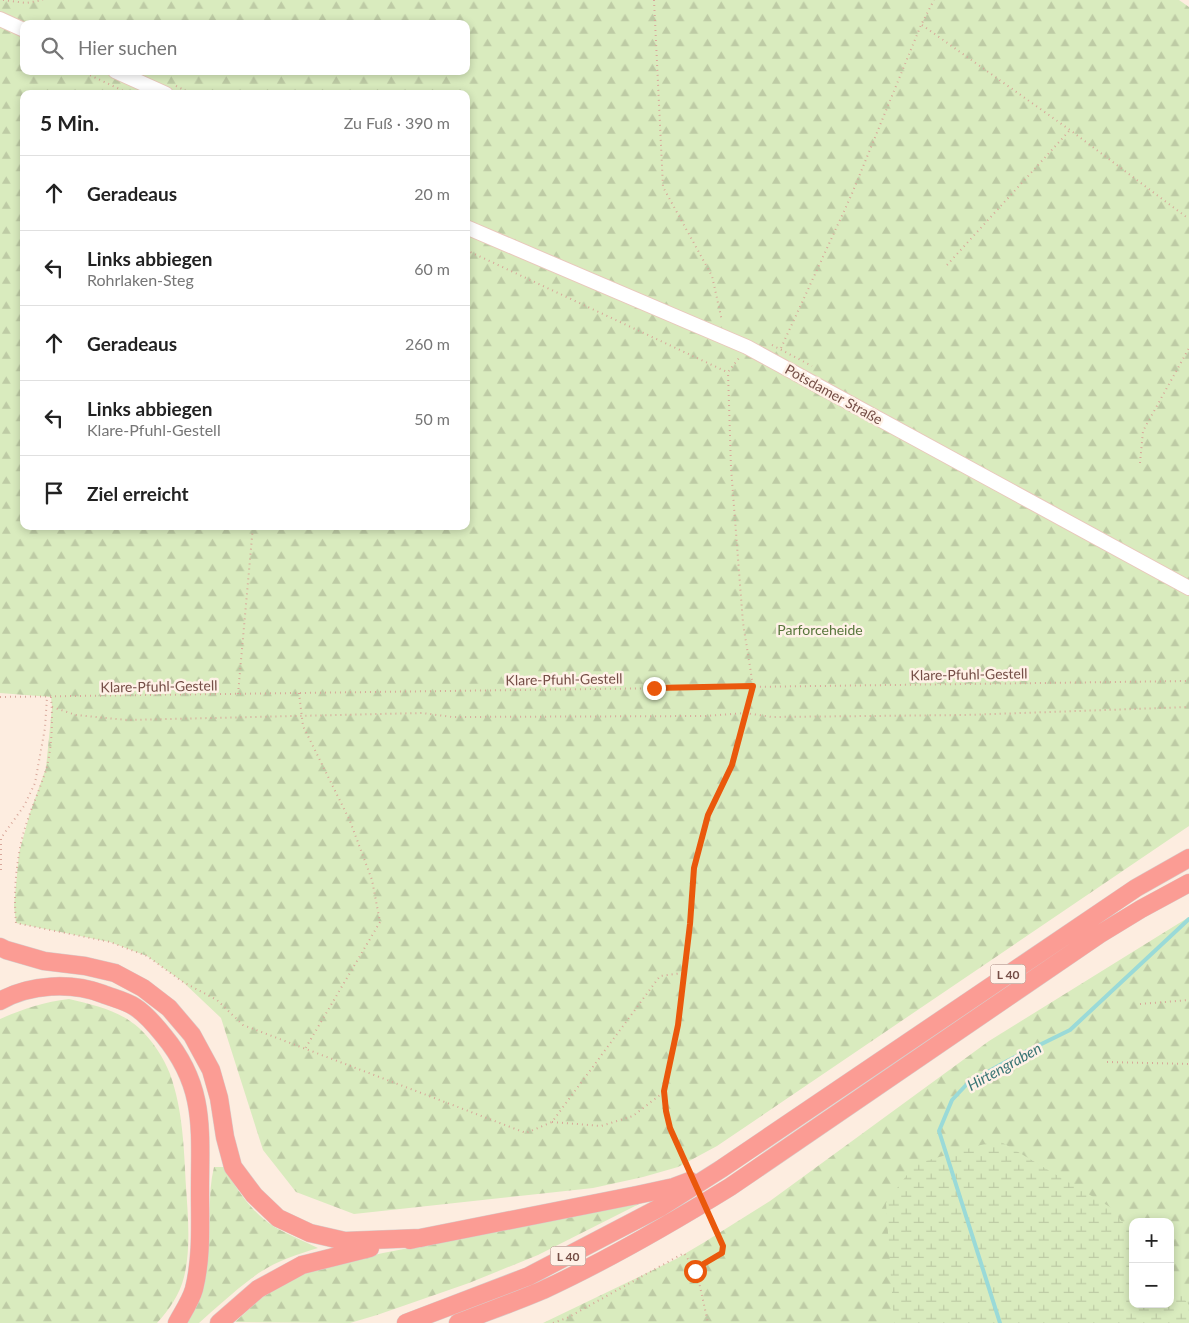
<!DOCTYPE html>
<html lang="de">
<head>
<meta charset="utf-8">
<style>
  body { margin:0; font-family:Lato,sans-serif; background:#f2f2f2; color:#222 }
  .controls { position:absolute; right:15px; bottom:15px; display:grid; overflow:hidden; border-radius:10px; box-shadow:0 2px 8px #0003 }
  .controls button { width:45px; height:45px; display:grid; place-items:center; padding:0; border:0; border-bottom:1px solid #e0e0e0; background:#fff; color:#222; font:25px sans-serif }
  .stop { position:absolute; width:15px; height:15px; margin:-11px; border:4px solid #ea580c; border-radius:50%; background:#fff }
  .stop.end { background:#ea580c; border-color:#fff; box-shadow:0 1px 5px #0008 }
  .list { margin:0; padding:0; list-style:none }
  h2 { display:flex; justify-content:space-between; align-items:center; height:65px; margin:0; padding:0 20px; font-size:21px }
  h2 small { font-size:16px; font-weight:400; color:#767676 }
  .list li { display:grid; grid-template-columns:32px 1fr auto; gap:15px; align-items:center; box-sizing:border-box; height:75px; padding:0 20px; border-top:1px solid #e0e0e0 }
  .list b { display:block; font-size:19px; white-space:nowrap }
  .list p { margin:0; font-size:16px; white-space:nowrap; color:#767676 }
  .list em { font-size:16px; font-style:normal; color:#767676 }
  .icon { flex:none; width:28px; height:28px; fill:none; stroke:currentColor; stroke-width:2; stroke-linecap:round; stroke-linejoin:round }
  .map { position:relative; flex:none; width:1189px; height:1323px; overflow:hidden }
  .search { position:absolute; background:#fff; box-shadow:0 2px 8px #0003; left:20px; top:20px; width:450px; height:55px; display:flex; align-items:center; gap:12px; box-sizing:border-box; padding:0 18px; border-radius:10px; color:#767676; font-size:19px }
  .panel { position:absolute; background:#fff; box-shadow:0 2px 8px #0003; left:20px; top:90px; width:450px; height:440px; border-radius:10px }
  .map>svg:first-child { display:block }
  .forest { fill:url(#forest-firs); fill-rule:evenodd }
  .wetland { fill:url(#wetland-marsh) }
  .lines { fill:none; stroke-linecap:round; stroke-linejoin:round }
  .stream { stroke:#9adad8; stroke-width:4 }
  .secondary-casing { stroke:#e9c8bb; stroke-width:16 }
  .highway-casing { stroke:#d8cdcb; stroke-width:19 }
  .path { stroke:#d8a79a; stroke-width:2; stroke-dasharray:1 4; stroke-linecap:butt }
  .secondary { stroke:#fff; stroke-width:14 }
  .highway { stroke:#fb9c94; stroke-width:18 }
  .path-bridge { stroke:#d8a79a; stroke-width:2; stroke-dasharray:1 4; stroke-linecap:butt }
  .route { stroke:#ea580c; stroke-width:6 }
  .labels { text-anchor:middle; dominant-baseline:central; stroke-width:5; stroke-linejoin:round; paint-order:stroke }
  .shield { fill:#fff1e7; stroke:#9e7f76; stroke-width:1 }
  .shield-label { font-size:12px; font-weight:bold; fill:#754e46 }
  .street-label { font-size:14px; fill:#754e46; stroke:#fff1e7 }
  .park-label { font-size:14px; fill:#58763c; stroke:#fff1e7 }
  .water-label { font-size:15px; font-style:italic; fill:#377474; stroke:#fff1e7 }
</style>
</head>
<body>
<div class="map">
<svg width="1189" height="1323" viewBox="0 0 1189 1323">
  <defs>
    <pattern id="forest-firs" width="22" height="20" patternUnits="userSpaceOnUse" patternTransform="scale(1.25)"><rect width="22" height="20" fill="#d9ebbe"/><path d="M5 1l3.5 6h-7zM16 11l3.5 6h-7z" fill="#becba5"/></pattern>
    <pattern id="wetland-marsh" width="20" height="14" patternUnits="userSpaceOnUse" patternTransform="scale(1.25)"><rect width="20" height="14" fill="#d9ebbe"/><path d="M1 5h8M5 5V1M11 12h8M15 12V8" fill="none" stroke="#becba5"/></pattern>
  </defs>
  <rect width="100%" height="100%" fill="#fdede0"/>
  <path class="forest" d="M0,0H1179L1189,7V826L717,1146L678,1167L643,1177L593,1188L354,1214L296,1192L263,1150L221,1018L183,982L147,956L110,942L16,923L14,906L19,853L30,813L46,768L52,707L51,697L0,693ZM24,24H466V71H24ZM24,94H466V526H24Z
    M1189,917V1323H543L676,1259L703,1243L770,1201L989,1041ZM1133,1222H1170V1304H1133Z
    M69,999C94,1005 119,1010 139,1028C152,1040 164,1058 170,1074C183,1110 184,1149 186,1187C188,1216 191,1249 184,1277C180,1294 169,1310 157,1323H0V1019C23,1009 44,1002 69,999Z
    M214,1167H224C238,1192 255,1218 282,1231C293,1237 306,1242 318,1248C295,1255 271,1263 252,1278C233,1292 216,1308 199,1323H187C195,1300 205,1277 208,1252C212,1224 207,1195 214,1167Z
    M641,1203L538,1255L469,1283L377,1315L350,1323L235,1322L260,1299L283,1284L317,1268L383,1253Z"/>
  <path class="wetland" d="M998,1140L1110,1207L1133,1235V1304H1170V1281L1189,1305V1323H894L886,1203L915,1164Z"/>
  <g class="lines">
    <path class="stream" d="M1000,1323L939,1131L952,1100L968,1083L1009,1060L1070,1030L1189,919"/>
    <g class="secondary-casing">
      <path id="secondary" d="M0,19L24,30
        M115,71L166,94
        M466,227L747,347L1189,588"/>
    </g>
    <g class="highway-casing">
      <path id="highway" d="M0,947L6,950L44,961L85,966L115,973L143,988L169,1008L192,1035L211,1070L219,1098L225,1137L233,1167L254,1195L278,1218L310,1233L345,1241L421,1238
        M0,1001C30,984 71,982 103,994C113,998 126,1001 135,1007C146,1014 156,1026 164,1036C206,1087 200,1129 200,1191C200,1223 202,1257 194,1289C191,1300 183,1312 177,1323
        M410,1240L637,1195L674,1187L690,1181
        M219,1323L258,1289L302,1265L370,1248
        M406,1323L529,1276L661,1207L721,1169L1136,888L1189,858
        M458,1323C486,1312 515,1302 543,1290C608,1260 670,1224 730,1187L1100,934L1141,909L1189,883"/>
    </g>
    <path class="path" d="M3,0L26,3L43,0
      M654,0L663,187L712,276L722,321
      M922,25L1070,130L1189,219
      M81,71L130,94
      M176,86L192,94
      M466,250L727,372
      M947,265L1070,130
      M772,345L812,366
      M781,348L851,196L921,25L934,0
      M1140,463L1143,431L1189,348
      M299,693L303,726L350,821L372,880L380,922L305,1049
      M238,694L253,526
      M0,697L1189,681
      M51,697C53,720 52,748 46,770C37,798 23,825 19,854C15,877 14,900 16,923L110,942L147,956L183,982L217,1000L243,1025L526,1133L552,1122L660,976L683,973
      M52,707L76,715L127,720L422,713L452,717L706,716L745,713L772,717L966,715L1189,707
      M1,870V838L24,806L35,783L45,728L47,697
      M1140,1004L1189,1000
      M1107,1062L1189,1064
      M552,1122L601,1126L633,1116L665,1091
      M680,1150L670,1128L666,1111L665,1091L677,1025L690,923L694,869L708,815L732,765L753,686L743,623L731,468L728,372L739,358
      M697,1273L700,1266L722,1253L723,1246
      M553,1323L567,1318L684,1253L697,1273L708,1323"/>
    <use href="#secondary" class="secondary"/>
    <use href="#highway" class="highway"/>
    <path class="path-bridge" d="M680,1150L723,1246"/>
  </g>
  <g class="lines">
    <path class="route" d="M654,688L753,686L732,765L708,815L694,868L690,924L678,1025L664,1091L666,1111L670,1128L723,1246L722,1253L700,1266L697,1274L695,1271"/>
  </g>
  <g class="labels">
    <g class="shield">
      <rect x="990.5" y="964.5" width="35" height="19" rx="4"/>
      <rect x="550.5" y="1246.5" width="35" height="19" rx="4"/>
    </g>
    <g class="shield-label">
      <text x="1008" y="974">L 40</text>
      <text x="568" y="1256">L 40</text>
    </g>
    <g class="street-label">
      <text transform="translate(834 394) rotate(29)">Potsdamer Straße</text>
      <text transform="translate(969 674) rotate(-1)">Klare-Pfuhl-Gestell</text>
      <text transform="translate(564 679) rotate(-1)">Klare-Pfuhl-Gestell</text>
      <text transform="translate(159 686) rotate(-1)">Klare-Pfuhl-Gestell</text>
    </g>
    <g class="park-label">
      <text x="820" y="629">Parforceheide</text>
    </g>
    <g class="water-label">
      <text transform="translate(1004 1066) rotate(-29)">Hirtengraben</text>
    </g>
  </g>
</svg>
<div class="controls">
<button>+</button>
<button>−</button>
</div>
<div class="stop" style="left:695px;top:1271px"></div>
<div class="stop end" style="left:654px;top:688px"></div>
<div class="search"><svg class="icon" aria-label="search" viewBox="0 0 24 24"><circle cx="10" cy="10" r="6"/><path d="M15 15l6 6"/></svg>Hier suchen</div>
<section class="panel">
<h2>5 Min.<small>Zu Fuß · 390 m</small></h2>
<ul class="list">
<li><svg class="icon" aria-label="ahead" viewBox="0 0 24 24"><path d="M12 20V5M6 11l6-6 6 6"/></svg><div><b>Geradeaus</b></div><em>20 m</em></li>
<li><svg class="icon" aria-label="left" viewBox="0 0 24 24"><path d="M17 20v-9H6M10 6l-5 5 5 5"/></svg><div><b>Links abbiegen</b><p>Rohrlaken-Steg</p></div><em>60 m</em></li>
<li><svg class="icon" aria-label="ahead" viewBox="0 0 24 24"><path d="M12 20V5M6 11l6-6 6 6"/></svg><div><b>Geradeaus</b></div><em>260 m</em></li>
<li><svg class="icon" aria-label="left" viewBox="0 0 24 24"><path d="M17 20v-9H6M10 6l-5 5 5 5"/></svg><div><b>Links abbiegen</b><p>Klare-Pfuhl-Gestell</p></div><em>50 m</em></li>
<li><svg class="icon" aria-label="arrive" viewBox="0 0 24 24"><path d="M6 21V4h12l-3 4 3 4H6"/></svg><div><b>Ziel erreicht</b></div></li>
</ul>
</section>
</div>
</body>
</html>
